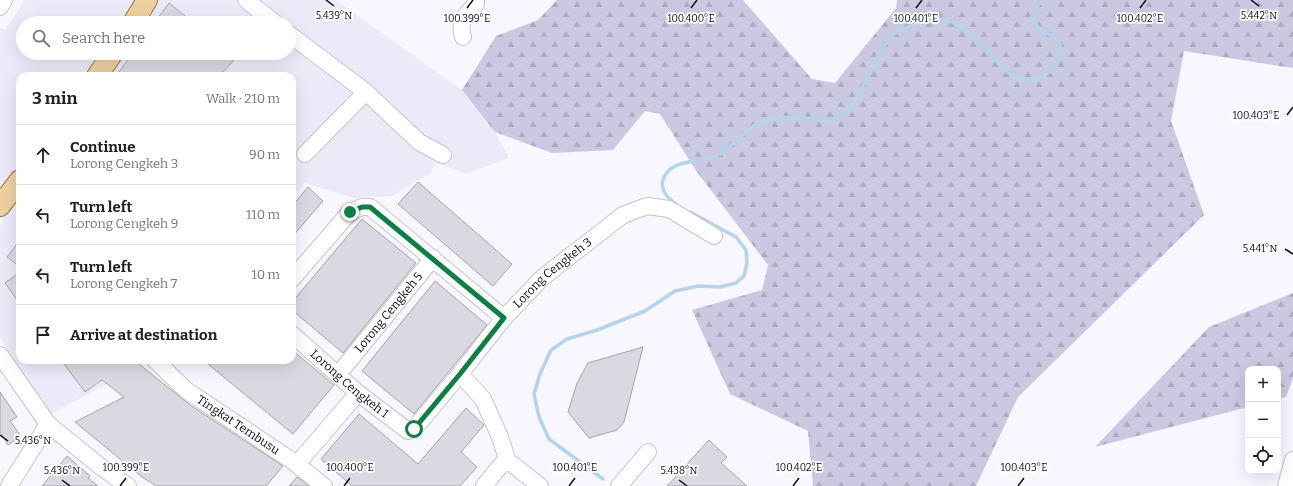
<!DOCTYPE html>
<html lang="en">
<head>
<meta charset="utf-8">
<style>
  body { margin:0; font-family:Bitter,serif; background:#f6f6f6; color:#202124 }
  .controls { position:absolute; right:12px; bottom:12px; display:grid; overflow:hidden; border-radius:8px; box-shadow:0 4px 16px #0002 }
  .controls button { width:36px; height:36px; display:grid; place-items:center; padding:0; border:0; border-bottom:1px solid #e0e0e0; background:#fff; color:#202124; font:20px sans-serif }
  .stop { position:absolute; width:12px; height:12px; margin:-9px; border:3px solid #0b8043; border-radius:50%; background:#fff }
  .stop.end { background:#0b8043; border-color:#fff; box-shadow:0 1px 4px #0008 }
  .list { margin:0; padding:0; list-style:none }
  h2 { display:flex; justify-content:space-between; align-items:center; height:52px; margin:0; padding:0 16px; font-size:17px }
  h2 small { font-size:13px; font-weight:400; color:#757577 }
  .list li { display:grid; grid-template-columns:26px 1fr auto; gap:12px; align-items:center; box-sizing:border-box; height:60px; padding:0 16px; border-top:1px solid #e0e0e0 }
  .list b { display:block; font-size:15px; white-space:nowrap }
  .list p { margin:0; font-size:13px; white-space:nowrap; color:#757577 }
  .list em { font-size:13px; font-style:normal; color:#757577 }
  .icon { flex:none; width:22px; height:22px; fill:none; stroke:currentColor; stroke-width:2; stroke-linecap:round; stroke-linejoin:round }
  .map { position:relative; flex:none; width:1293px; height:486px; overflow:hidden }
  .search { position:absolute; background:#fff; box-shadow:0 4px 16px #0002; left:16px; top:16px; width:280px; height:44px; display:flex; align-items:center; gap:10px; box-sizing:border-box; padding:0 14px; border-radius:22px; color:#757577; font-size:15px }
  .panel { position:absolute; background:#fff; box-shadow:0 4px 16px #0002; left:16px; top:72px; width:280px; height:292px; border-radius:12px }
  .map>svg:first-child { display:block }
  .built { fill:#eceaf9; fill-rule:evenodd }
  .forest { fill:url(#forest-firs) }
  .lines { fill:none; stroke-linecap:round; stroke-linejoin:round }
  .stream { stroke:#b4d4eb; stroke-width:3.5 }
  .building { fill:#dad9e1; stroke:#a5a4ac }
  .minor-casing { stroke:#c6c5cd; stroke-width:18 }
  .major-casing { stroke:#967843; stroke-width:22 }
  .minor { stroke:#fff; stroke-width:16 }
  .major { stroke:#ecd09f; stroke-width:20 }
  .route { stroke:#0b8043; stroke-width:5 }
  .ticks { fill:none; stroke:#0e0d10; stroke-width:1.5 }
  .labels { text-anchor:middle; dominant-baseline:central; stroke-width:3.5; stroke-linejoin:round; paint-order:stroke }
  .street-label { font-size:12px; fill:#0e0d10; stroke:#fff }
  .ticks-label { font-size:10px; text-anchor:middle; fill:#0e0d10; stroke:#fff; stroke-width:3.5; stroke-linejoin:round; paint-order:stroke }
</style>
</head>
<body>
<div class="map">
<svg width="1293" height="486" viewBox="0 0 1293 486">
  <defs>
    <pattern id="forest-firs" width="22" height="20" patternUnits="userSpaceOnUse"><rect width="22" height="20" fill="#cbc8e2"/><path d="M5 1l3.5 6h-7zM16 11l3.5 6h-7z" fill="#adabc1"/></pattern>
  </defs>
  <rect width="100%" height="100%" fill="#f8f7ff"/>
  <path class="built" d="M25,0H336L462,90L495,132L509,158L466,174L435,162L431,173L392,196L353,198L305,183L292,197V76H20V360H136L104,386L50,414L0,338V225L4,220L0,216V28L5,30ZM23,23H289V53H23Z"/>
  <path class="forest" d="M557,0H743L812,79L835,83L896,8L897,0H1293V68L1184,51L1171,121L1204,215L1018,397L976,486H813L808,431L730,394L692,310L762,290L768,265L697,172L660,114L645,111L613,150L552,153L495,132L462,90L496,36L538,20Z
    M1293,293V378L1286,397L1278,399V369H1248V407L1095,447L1209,327Z"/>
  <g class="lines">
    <path class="stream" d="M676,204C668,198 660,191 663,180C670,157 702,164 720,154C733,146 747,127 761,122C777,116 794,117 811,119C817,119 826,122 832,120C859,113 868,67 884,46C887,42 890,37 894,34C904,27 919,23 931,20C980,11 998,96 1040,78C1054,72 1068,53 1057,39C1053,35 1045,33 1041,30C1037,27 1034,22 1031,19L1037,6L1044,0
      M603,479L549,439L539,417L534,394L540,374L551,350L567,339L597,330L645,311L675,291L698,286L720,287L736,283L744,276L747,263L746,250L736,237L690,212"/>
  </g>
  <path class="building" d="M169,3L194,23H154Z
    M133,53H232L237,57L219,76H116Z
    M418,182L512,264L493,286L398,204Z
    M308,187L323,201L292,237V206Z
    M362,219L416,263L343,353L292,310V302Z
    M20,240V267L7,257Z
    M20,272V304L5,283Z
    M435,281L487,325L414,414L362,371Z
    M643,347L624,422L617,430L589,438L568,412L577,383L588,363Z
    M292,350L334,385L293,434L203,360H292Z
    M61,360H134L190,405L283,466L266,486H156L142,477L75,422L124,397L102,380L85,392Z
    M0,392L17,417L10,421L21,436L8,445L0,432Z
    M466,408L484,425L461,452L477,467L460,486H352L321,459L359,414L418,464Z
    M709,440L727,457L721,463L747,486H667Z
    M67,456L90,476L88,478L98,486H42Z
    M297,477L309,486H289Z"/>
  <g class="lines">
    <g class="minor-casing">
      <g id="minor">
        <path d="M246,0L275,23"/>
        <path d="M0,7L4,0"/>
        <path d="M289,34L366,92L419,142L443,155"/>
        <path d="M463,37C458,21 465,15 476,4V0"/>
        <path d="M305,154L366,92"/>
        <path d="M292,279L350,212L362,207H370L504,318"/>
        <path id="s1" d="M292,334L358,393L408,431L414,429L460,374L504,318L542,278L623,215L647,206L669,209L714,236"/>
        <path d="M0,355L48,424L101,467L128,486"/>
        <path id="s2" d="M155,360L186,390L291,460L324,486"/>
        <path id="s3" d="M345,366L433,258"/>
        <path d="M460,374L483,399L500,437L508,462L512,464L540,486"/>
        <path d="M297,464L358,393"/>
        <path d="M9,486L48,424"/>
        <path d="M484,486L501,465L508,462"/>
        <path d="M619,486L648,452"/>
        <path d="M1286,486L1293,460"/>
      </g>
    </g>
    <g class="major-casing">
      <path id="major" d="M133,23L147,0
        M97,76L113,53
        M0,206L20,180"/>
    </g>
    <use href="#minor" class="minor"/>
    <use href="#major" class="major"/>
  </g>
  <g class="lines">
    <path class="route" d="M350,212L362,207H370L504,318L460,374L414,429"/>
  </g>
  <path class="ticks" d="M326,0L334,6M1251,0L1259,6M467,8L473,0M691,8L697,0M916,8L922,0M1140,8L1146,0M1287,115L1293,107M1285,249L1293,254M0,435L8,441M62,480L70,486M679,480L687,486M120,486L126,478M344,486L350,478M569,486L575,478M793,486L799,478M1018,486L1024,478"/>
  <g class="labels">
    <g class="street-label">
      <text stroke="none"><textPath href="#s1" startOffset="367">Lorong Cengkeh 3</textPath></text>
      <text stroke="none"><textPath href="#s3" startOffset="69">Lorong Cengkeh 5</textPath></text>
      <text stroke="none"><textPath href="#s1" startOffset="76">Lorong Cengkeh 1</textPath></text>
      <text stroke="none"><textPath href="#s2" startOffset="106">Tingkat Tembusu</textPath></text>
    </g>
  </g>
  <g class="ticks-label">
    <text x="334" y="19">5.439°N</text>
    <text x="1259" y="19">5.442°N</text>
    <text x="467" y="22">100.399°E</text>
    <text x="691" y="22">100.400°E</text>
    <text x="916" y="22">100.401°E</text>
    <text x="1140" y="22">100.402°E</text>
    <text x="1256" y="119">100.403°E</text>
    <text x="1260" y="252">5.441°N</text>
    <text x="33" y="444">5.436°N</text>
    <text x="126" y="471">100.399°E</text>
    <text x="350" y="471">100.400°E</text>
    <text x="575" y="471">100.401°E</text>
    <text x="799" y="471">100.402°E</text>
    <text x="1024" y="471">100.403°E</text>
    <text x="62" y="474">5.436°N</text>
    <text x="679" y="474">5.438°N</text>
  </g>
</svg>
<div class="controls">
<button>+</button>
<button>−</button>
<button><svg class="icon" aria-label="locate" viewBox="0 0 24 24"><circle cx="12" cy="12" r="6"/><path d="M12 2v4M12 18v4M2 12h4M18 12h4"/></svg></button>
</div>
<div class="stop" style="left:414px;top:429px"></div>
<div class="stop end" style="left:350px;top:212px"></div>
<div class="search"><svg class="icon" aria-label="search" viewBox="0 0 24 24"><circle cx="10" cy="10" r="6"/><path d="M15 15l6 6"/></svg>Search here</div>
<section class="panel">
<h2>3 min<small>Walk · 210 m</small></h2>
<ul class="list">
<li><svg class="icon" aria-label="ahead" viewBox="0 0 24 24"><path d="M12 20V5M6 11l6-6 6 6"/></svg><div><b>Continue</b><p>Lorong Cengkeh 3</p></div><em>90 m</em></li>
<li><svg class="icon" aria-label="left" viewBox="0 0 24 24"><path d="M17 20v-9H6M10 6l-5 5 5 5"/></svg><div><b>Turn left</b><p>Lorong Cengkeh 9</p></div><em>110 m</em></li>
<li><svg class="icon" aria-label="left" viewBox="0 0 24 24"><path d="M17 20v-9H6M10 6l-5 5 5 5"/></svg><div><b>Turn left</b><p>Lorong Cengkeh 7</p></div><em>10 m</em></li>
<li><svg class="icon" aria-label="arrive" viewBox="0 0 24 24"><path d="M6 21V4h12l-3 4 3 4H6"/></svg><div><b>Arrive at destination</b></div></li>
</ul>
</section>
</div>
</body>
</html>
